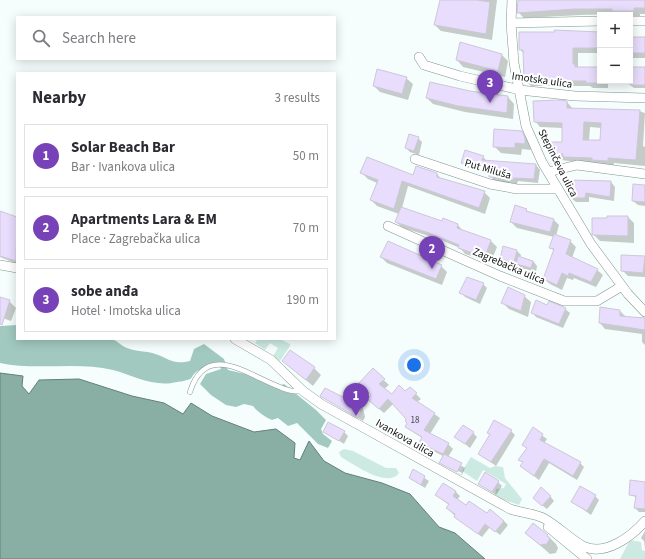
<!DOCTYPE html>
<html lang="en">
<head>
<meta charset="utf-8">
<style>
  body { margin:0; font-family:"Source Sans 3",sans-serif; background:#f7f7f7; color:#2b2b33 }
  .controls { position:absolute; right:12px; top:12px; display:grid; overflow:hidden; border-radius:0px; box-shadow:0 2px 10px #0003 }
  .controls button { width:36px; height:36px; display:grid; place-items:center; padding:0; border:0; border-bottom:1px solid #e1e1e2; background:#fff; color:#2b2b33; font:20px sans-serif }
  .you { position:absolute; left:414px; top:365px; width:14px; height:14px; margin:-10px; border:3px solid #fff; border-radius:50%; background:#1a73e8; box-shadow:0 0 0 6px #1a73e833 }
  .badge { display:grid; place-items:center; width:26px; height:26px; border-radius:50%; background:#7741b7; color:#fff; font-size:13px; font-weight:700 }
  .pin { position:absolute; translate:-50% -33px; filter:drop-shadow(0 1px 2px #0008) }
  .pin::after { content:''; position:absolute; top:21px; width:14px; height:12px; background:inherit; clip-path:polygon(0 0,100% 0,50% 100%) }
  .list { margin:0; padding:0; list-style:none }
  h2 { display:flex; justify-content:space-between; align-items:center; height:52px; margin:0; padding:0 16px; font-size:17px }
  h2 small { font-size:13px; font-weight:400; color:#7c7c81 }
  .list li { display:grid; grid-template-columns:26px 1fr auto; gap:12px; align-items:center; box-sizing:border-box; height:64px; margin:0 8px 8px; padding:0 8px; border:1px solid #e1e1e2; border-radius:0px }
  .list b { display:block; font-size:15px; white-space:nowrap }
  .list p { margin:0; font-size:13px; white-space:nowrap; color:#7c7c81 }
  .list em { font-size:13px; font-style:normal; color:#7c7c81 }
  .icon { flex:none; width:22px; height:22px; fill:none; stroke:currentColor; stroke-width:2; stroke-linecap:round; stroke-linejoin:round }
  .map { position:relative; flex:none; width:645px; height:559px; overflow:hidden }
  .search { position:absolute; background:#fff; box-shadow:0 2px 10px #0003; left:16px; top:16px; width:320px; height:44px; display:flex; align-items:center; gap:10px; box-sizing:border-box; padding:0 14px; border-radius:0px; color:#7c7c81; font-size:15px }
  .panel { position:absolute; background:#fff; box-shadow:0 2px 10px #0003; left:16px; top:72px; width:320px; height:268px; border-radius:0px }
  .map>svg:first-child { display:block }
  .green { fill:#cceae2 }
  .forest { fill:#a2c9bf }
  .water { fill:#89afa5; stroke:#648079 }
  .shadow { fill:#0003; fill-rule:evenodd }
  .building { fill:#e8ddfc; stroke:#cdc7d8; fill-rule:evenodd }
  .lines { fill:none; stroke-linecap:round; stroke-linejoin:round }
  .lane-casing { stroke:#819690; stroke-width:5.5 }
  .street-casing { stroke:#819690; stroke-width:10 }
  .lane { stroke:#fff; stroke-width:4.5 }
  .street { stroke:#fff; stroke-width:9 }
  .labels { text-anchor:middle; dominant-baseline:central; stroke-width:4; stroke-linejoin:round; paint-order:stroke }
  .number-label { font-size:9px; fill:#44464c }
  .street-label { font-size:11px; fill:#0d1412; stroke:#fff }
</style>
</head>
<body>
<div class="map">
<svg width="645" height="559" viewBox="0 0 645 559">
  <rect width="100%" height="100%" fill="#f5fefc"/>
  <path class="green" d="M258,339H280L290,344V346L280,361L273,356L278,348L270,343L265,350L255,343Z
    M344,449L353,451L386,468H396L399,473C388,489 353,464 341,457L339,452Z
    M471,457L490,468L495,466L503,467L505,478L522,499L519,505L495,497L496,489L504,488L506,484L483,470L477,481L462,471Z
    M630,540L641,542L642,550L645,551V559H620Z"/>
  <path class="forest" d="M17,325V339H112C118,341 121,346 127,348C134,351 141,351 148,352C166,355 170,366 190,361L194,349L204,344L224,359L228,370L245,374L275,388L284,384L316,410L326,420L321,429L323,434L332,441L328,448L318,444L297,423L288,426L278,418L272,420C264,416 259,413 253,406L244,404L236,407L226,405L211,395L200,384L206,374L221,369L219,364C209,365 201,367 194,374C192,376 192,378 190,379C186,381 176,382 172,383C151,386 132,375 113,370C76,361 37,371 0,363V326Z"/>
  <path class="water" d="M0,373L23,376L22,386L29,394L39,380L79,379L132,396L164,403L183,414L191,403L212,416L254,432L276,429L295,443L294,458L300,460L309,441L324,461L345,473L382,483L410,494L439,527L455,533L485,559H0Z"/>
  <path class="shadow" d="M442,0L479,2V0H497L492,40L441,31L435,25Z
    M518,0H645V14H640V17L616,14L581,15L524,18L518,12Z
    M600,32V53H578V68H600V81H608V88H593L590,86H531L525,80L524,54L520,49Z
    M630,38H645V58H633L630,56Z
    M501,54L508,61L505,77L463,67L457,60Z
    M630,68H645V88H634L629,84Z
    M406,78L413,84L408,100L380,92L374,86Z
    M469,92L508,97L514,104L513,119L465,112L433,104L427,98Z
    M567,102L573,109L639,111L645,113L643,146L645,147V166L614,163L613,167L554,159L548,153L563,143V128L540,127L535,121ZM590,127L602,128L601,141H589Z
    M521,132L528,139L531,150L522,149L521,155L501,153L494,146Z
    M418,138L422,142L419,155L410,152L406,148Z
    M483,157L487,161L536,165L540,170L538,183L518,181L517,184L494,181L490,175L466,167L462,162Z
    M362,173L414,176L437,174L442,180L484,192L490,198L485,214L408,186L402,208L442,222L458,225L463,231L491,241L497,247L491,262L465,254L460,248L436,238L403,228L396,222L399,214L377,206L371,200L377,183L368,179Z
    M611,182L615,187L614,201L589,197V202H576L571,198Z
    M645,186V206L638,205L633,201Z
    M526,210L529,213L553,219L559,225L556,236L570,241L576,247L572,258L597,270L603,275L596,287L574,278L573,280L567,278L562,290L550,284L544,279L555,252L550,247L554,237L517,228L511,222Z
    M0,212L8,219L17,222V264L0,257Z
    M628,217L634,223V243L600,241L593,234Z
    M504,247L517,251L521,255L520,258L533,261L537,266L536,272L521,268L518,265L505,263L501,258Z
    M622,256L645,257V277L628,276L622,270Z
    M381,257L441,266L447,272L442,285L387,263Z
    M483,284L487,288L480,304L465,297L461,292Z
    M524,296L531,302L528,317L509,309L503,303Z
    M0,298L9,301L16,308L11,321L0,317Z
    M548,306L565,309L570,313L563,328L536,317L532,312Z
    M620,311L626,317L645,318V345L642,342V334L605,329L600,323Z
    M290,367L314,368L321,375L313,386Z
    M373,370L389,385L384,389L392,396L405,392L410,388L421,399L417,402L440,418L430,434L448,444L453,449L448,457L465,468L462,475L445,467L461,475L462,473L444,464V466L440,462L443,456L425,447L420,443L422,438L406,427L408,423V419L394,403L384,413L373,404Z
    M322,396L344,399L359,403L363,408L365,417L363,421Z
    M533,429L547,439L544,443L580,463L584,467L577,480L549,463L539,480L521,466L523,463L520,460L527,449L523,445Z
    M324,431L344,432L348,436L344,444Z
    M511,431L515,435L496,466L479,454L490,435L488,433Z
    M473,433L477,437L470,448L456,437Z
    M414,471L429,481L425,488L410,478Z
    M498,482L502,486L496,495L479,484Z
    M645,483V512H639L635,508L637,498L630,494Z
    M443,484L456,492L460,496L457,500L466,506L504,521L508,525L500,535L490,527L482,537L459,520L447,508L449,505L436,495Z
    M550,496L554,501L547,509L538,502Z
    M595,496L599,500L591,515L573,502Z
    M645,531V549L644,541L641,538Z
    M526,533L547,535L556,544L558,548L556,553L550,554Z"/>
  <path class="building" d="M440,0H476L490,2L486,34L434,25Z
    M518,0H645V8H634V11H612V9H575L517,13Z
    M554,30L600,32V48H573V64H575V67H600V83H586V81H524L523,50H519V32H555Z
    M630,37H645V53H630Z
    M460,42L502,54L498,71L456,60Z
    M630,67H645V85H630Z
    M377,69L407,77L402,94L373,86Z
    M430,82L470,91L508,96L507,113L458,106L426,98Z
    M560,100L567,101V108L640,110L636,160L608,158V161L592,160V158L563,157V154L547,153V142H562V123L534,122L533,101ZM584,122L601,123L600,140H583Z
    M494,129L522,131L525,138V144L515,143V148L493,147Z
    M409,134L419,137L414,151L405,148Z
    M465,150L484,156L482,160L536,164L534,179L514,178L513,180L489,177V173L461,163Z
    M367,157L413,175L416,166L437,173V177L485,191L479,208L402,181L394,209L370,200L378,180L360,173Z
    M567,180L611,181L610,197L586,193L585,198H571L567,191Z
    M633,184L645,185V202L632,201Z
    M515,205L527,209L526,211L554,219L550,232L510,222Z
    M401,207L442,221L443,218L458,224L457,228L491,240L485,257L458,248L459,245L429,233L395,222Z
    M0,211L17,217L16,261L0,256Z
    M607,216H628V236L592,235V218H607Z
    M554,234L571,240L566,254L598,269L591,282L569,273L568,276L562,273L557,285L543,279L554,249L549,248Z
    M388,241L442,265L436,279L380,257Z
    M503,246L517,250L514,263L500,259Z
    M621,255L645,256L643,273L621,271Z
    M518,256L533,261L531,268L516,264Z
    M467,277L484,283L476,300L459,293Z
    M508,287L525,295L521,311L501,303Z
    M0,297L10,300L2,325L0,324Z
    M536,300L547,305L549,301L566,308L559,324L531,313Z
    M600,307L620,310V316L645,318V330L599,323Z
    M290,350L315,367L306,380L282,361Z
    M373,368L385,379L379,384L392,394L399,385L405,391L410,387L417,393L412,398L435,413L424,430L449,443L443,454L419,443L422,437L405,427L407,423L405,421L406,419L388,399L379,409L367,399L371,395L359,383Z
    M325,388L343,397L345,395L359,402L361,412L358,418L320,396Z
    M494,420L512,430L491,462L478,454L490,434L487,433Z
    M328,422L345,431L339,441L323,432Z
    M463,425L474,432L465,444L454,437Z
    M533,427L543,434L540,440L581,462L573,476L544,459L534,476L520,466L523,462L518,460L527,448L522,445Z
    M444,454L462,463L457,472L439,463Z
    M413,469L425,476L421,485L409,478Z
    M485,472L499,481L492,492L478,484Z
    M630,480L645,482V509L634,508L636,496L629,495Z
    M443,483L456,491L453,496L466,505L469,501L487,513L490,509L504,521L495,532L485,524L478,534L454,517L455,514L446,508L449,504L435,495Z
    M580,486L596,495L587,511L571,502Z
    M541,487L551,496L542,506L533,498Z
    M533,523L548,535L547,536L550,538L547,544L540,545L525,533Z"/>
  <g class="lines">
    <g class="lane-casing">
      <path id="lane" d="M190,392C210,328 269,397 303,391"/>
    </g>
    <g class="street-casing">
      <path id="street" d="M512,0L511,23L514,63L526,126L542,162L591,244L628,294L645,312
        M630,21H645
        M511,23L600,21
        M419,57L424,65L460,76L520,90L575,96L645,98
        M415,159L490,184L517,189H557
        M548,172L577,165L645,174
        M388,226L500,276L564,301H597L622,286
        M0,265L17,268
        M235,339L271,360L303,391L321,404L510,509C521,513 535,513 545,519C559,527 570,539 583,546C605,557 632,536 645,521
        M548,527L587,559"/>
    </g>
    <use href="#lane" class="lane"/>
    <use href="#street" class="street"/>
  </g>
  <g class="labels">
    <g class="number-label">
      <text x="415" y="420">18</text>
    </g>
    <g class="street-label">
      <text transform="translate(542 80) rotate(8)">Imotska ulica</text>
      <text transform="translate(558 163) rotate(63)">Stepinčeva ulica</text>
      <text transform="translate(488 169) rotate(16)">Put Miluša</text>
      <text transform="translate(509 266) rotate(23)">Zagrebačka ulica</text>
      <text transform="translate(405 438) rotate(30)">Ivankova ulica</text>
    </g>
  </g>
</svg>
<div class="controls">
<button>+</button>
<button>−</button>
</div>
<div class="you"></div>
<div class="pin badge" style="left:356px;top:416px">1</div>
<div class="pin badge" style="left:432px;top:269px">2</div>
<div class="pin badge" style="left:490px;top:103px">3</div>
<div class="search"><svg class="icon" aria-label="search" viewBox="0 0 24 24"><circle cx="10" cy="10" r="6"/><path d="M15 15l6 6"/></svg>Search here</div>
<section class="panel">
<h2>Nearby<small>3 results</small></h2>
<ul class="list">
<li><span class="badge">1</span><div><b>Solar Beach Bar</b><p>Bar · Ivankova ulica</p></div><em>50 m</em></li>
<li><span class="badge">2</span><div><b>Apartments Lara &amp; EM</b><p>Place · Zagrebačka ulica</p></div><em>70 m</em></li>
<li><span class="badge">3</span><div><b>sobe anđa</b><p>Hotel · Imotska ulica</p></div><em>190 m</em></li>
</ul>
</section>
</div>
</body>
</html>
